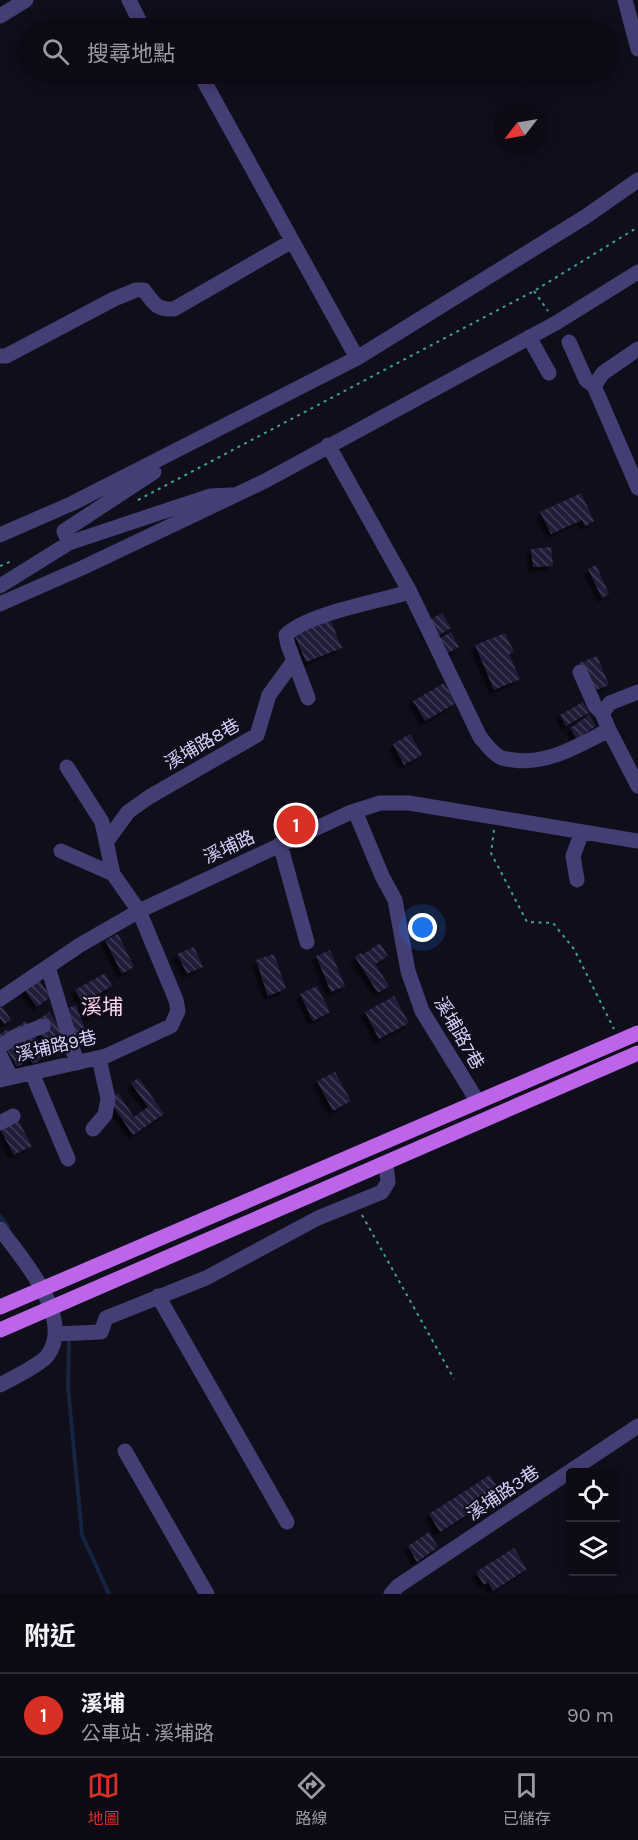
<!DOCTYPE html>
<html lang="zh-TW">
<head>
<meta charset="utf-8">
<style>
  body { margin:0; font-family:Karla,"Noto Sans TC",sans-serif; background:#16131e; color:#f1f3f6 }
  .controls { position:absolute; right:18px; bottom:18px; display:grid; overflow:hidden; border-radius:6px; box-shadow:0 3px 15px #0003 }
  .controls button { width:54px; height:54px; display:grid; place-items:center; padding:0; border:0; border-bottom:2px solid #2d2b34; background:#0d0a15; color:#f1f3f6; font:30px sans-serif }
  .compass { position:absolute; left:494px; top:102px; width:54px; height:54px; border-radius:50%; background:#0d0a15; box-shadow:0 3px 15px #0003; rotate:239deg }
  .you { position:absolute; left:423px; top:928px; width:21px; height:21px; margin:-15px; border:4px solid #fff; border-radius:50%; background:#1a73e8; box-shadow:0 0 0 9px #1a73e833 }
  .badge { display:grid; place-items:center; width:39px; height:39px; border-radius:50%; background:#d93025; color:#fff; font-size:20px; font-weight:700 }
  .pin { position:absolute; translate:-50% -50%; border:3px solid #fff; box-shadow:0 2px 6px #0006 }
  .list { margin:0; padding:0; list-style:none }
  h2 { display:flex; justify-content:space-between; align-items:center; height:78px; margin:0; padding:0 24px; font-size:26px }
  h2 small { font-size:20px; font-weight:400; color:#9a9aa0 }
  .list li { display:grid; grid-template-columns:39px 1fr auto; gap:18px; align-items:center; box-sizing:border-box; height:84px; padding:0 24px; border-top:2px solid #2d2b34 }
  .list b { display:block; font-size:22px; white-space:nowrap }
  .list p { margin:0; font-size:20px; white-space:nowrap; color:#9a9aa0 }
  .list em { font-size:20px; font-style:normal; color:#9a9aa0 }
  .icon { flex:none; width:33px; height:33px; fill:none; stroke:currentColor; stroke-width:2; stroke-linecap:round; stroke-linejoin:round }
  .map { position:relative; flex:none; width:638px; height:1594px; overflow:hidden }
  .search { position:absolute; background:#0d0a15; box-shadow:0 3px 15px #0003; left:18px; right:18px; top:18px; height:66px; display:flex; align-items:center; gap:15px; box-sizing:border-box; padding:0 21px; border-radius:33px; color:#9a9aa0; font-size:22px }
  .sheet { height:162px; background:#0d0a15 }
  nav { display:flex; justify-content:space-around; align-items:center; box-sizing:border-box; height:84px; border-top:2px solid #2d2b34; background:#0d0a15; font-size:16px; color:#9a9aa0 }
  nav a { display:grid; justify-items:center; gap:3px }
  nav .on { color:#d93025 }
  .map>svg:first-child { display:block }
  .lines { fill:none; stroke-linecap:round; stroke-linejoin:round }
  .stream { stroke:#152440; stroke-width:4 }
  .building { fill:url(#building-back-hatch); filter:url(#shadow) }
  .path { stroke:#3ca09d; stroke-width:2; stroke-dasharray:3 4.5; stroke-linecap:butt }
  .minor { stroke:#433f75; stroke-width:15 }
  .major { stroke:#bd65ea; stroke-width:15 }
  .labels { text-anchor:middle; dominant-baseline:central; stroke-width:4.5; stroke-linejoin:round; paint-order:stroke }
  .street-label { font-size:18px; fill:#d6d0f9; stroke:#110e1c }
  .quarter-label { font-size:21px; fill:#f9d1e9; stroke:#110e1c }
</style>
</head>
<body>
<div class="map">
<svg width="638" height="1594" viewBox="0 0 638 1594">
  <defs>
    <pattern id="building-back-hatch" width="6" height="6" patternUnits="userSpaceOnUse" patternTransform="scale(1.5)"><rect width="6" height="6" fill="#241d3a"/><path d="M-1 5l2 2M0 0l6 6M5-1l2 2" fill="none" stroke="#433d57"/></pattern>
    <filter id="shadow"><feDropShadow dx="-4.5" dy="4.5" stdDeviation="1.5" flood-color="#0009"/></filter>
  </defs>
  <rect width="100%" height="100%" fill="#110e1c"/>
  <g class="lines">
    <path class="stream" d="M0,1216L8,1227
      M69,1337L68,1387L82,1535L109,1594"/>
  </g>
  <path class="building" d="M581,493L594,521L585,526L582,520L551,534L540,512Z
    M551,547L553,566L533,567L531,549Z
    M596,565L609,594L602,598L588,569Z
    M442,613L451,628L431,640L422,624Z
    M329,617L342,648L306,662L293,631Z
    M451,632L459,647L441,657L433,642Z
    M505,633L514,652L509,654L520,679L494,690L475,645Z
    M597,656L609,685L591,692L579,663Z
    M444,683L456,703L425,721L413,701Z
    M583,702L589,713L566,726L560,715Z
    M589,715L596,726L577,739L570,728Z
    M410,734L422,755L404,765L393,744Z
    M118,934L134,967L122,974L105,940Z
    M380,943L388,956L375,964L389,986L378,993L355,957L361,953L362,955Z
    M194,947L203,967L187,974L177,954Z
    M330,950L345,986L331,992L316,956Z
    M274,954L286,989L268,996L256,960Z
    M105,973L112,986L83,1003L75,990Z
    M35,974L51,997L37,1007L20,984Z
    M317,986L330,1012L313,1021L300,994Z
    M394,996L409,1023L379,1039L365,1012Z
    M110,997L113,1010L86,1017L82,1004Z
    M76,1005L90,1043L79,1047L66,1009Z
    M2,1006L11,1020L4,1024L0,1018V1007Z
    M49,1012L69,1041L52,1052L33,1023Z
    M26,1021L47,1056L33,1064L12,1030Z
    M8,1029L27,1061L17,1067L0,1038V1034Z
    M335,1072L351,1101L333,1111L317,1081Z
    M139,1078L164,1114L133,1135L108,1099L118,1093L134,1117L148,1107L131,1083Z
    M13,1111L32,1146L14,1155L0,1129Z
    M490,1475L501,1493L440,1532L429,1514Z
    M429,1532L438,1547L417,1562L408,1546Z
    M514,1548L527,1569L493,1591L488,1582L484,1585L476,1572Z"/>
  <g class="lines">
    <path class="path" d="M534,291L548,311
      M138,500L534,291L638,227
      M0,566L14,560
      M494,830L491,853L527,922L553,923L574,949L614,1029
      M362,1215L454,1379"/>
    <path class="minor" d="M129,0L143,28
      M625,0L638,49
      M0,16L26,0
      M200,74L357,358
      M529,337L549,373
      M569,342L586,380L594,386
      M638,349L603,373L594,386L638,488
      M0,356H6L114,299L136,290H144C154,304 157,310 174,309L292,241
      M328,445L410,592L480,737C486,744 492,753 500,757C503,759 509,759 513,760C548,765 579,745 609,730
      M0,535L73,503L357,358L585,217L638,180
      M69,543L64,531L154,472
      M0,586L69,543L210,496L232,495
      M0,604L84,567L265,481L556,323L638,272
      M580,672L595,706L602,713
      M638,692L610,703L602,713L609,730L638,786
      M308,698L288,645L286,635C306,614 380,601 410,592
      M355,811L382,876L395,900L408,971L422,1011L478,1102
      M107,841L128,812L149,797L257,735L269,695L293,662
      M280,844L307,942
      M61,851L113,874
      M577,880L573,856L582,832
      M48,967L77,1063
      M0,999L80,945L139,911L349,813L380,803H409L638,841
      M0,1047L14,1037L43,1026
      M0,1055L11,1077
      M32,1073L68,1159
      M0,1080L106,1056L171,1026L178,1011L176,1000L139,911L113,874L102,822L67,767
      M0,1123L13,1116
      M93,1129L105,1115L108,1099L99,1058
      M0,1229C21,1257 76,1319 47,1356C40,1365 11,1379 0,1385
      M158,1296L287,1522
      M55,1334L101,1332L106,1318L206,1278L318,1218L382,1192L388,1182L386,1163
      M125,1451L207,1594
      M391,1594L398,1586L638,1426"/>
    <path class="major" d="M0,1307L638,1033
      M0,1330L638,1053"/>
  </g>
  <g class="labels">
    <g class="street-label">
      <text transform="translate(202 744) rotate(-30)">溪埔路8巷</text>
      <text transform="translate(229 847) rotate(-25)">溪埔路</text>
      <text transform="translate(459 1033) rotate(60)">溪埔路7巷</text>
      <text transform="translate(56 1046) rotate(-13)">溪埔路9巷</text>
      <text transform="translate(503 1493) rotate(-34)">溪埔路3巷</text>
    </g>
    <g class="quarter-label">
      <text x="102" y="1007">溪埔</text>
    </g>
  </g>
</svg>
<div class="controls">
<button><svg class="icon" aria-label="locate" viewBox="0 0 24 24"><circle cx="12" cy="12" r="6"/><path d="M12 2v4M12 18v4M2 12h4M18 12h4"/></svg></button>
<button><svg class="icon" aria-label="layers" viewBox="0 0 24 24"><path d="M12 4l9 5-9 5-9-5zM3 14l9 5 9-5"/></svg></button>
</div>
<svg class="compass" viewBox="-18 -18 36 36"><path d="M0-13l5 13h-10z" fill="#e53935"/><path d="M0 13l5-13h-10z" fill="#9a9aa0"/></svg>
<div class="you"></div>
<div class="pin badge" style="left:296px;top:825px">1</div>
<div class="search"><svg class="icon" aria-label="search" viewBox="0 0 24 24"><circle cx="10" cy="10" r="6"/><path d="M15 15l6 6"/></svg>搜尋地點</div>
</div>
<section class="sheet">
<h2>附近<small></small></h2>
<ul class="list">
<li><span class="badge">1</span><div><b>溪埔</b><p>公車站 · 溪埔路</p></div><em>90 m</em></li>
</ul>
</section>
<nav>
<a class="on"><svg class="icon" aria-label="map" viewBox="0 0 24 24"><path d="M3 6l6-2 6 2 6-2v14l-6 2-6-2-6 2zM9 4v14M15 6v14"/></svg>地圖</a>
<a><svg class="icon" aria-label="directions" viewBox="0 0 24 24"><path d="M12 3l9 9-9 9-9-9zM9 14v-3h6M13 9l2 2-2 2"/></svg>路線</a>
<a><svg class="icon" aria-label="saved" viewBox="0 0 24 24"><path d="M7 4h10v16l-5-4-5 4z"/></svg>已儲存</a>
</nav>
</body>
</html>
